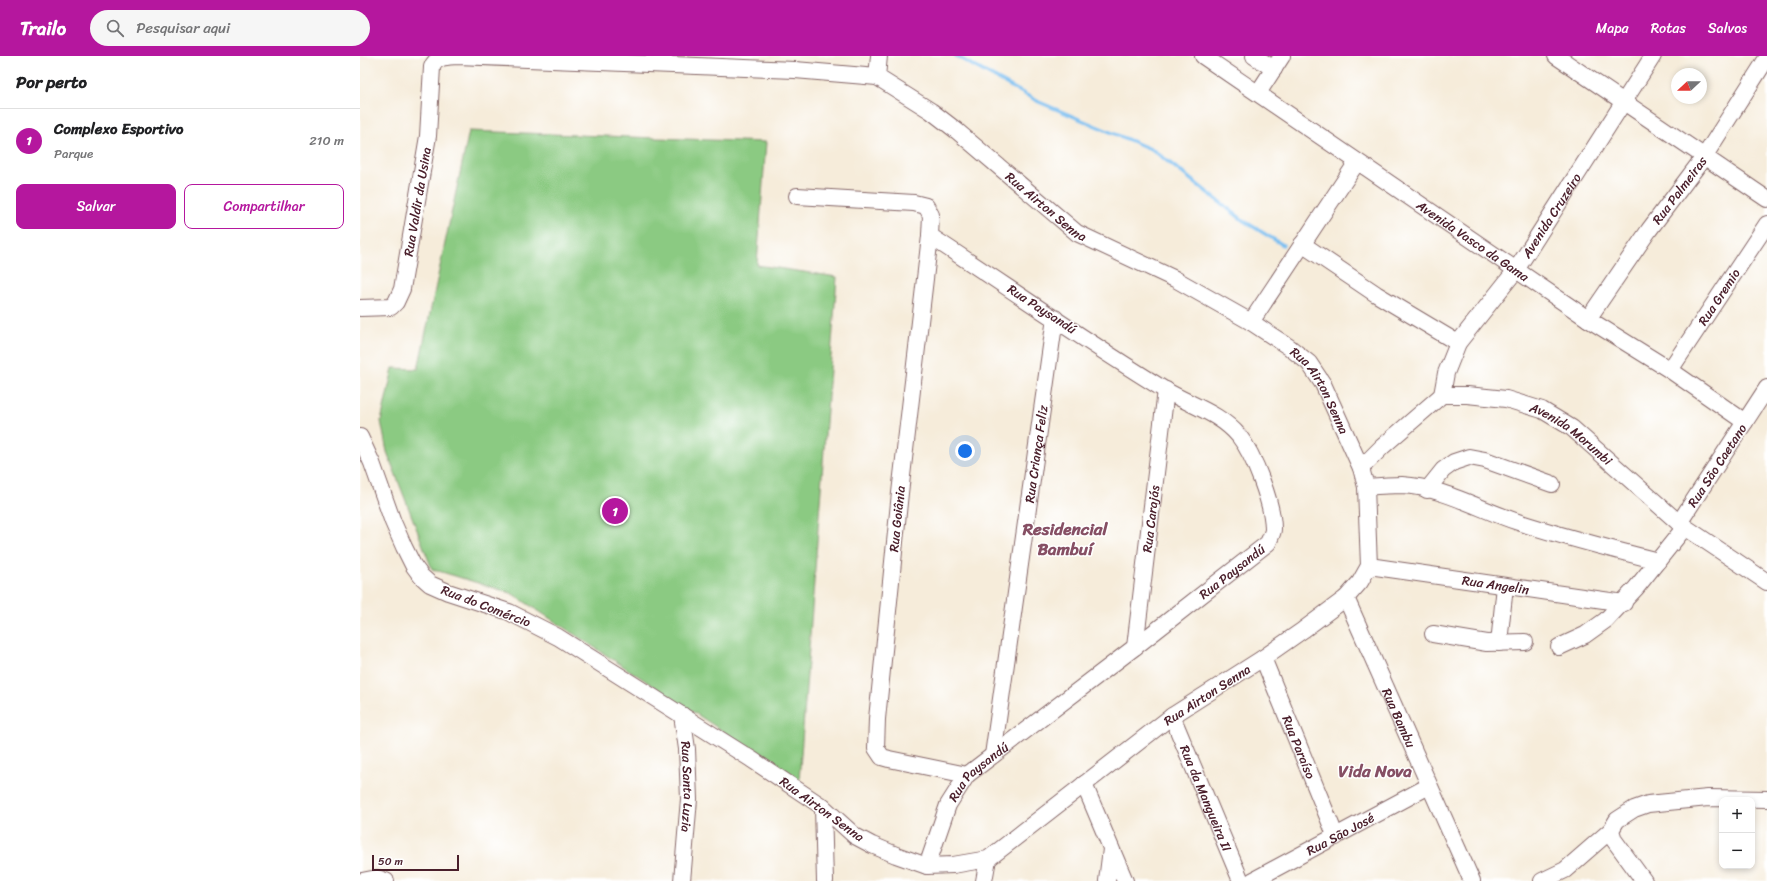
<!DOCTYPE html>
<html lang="pt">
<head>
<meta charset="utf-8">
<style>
  body { margin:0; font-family:Sriracha,sans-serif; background:#f6f6f6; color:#202124 }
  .controls { position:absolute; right:12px; bottom:12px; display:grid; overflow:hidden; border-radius:8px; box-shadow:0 2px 6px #0003 }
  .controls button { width:36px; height:36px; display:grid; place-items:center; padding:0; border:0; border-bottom:1px solid #e0e0e0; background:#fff; color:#202124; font:20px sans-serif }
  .compass { position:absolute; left:1311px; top:12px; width:36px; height:36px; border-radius:50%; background:#fff; box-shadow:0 2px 6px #0003; rotate:248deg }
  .scale { position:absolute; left:12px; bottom:10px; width:87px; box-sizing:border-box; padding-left:4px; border:2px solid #4a1f2b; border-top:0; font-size:11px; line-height:14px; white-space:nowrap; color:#4a1f2b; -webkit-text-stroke:3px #fff; paint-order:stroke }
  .you { position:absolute; left:605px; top:395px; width:14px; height:14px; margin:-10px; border:3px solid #fff; border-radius:50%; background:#1a73e8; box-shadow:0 0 0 6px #1a73e833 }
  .badge { display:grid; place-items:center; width:26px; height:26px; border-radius:50%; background:#b5179e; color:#fff; font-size:13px; font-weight:700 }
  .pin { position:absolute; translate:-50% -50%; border:2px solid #fff; box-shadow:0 1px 4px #0006 }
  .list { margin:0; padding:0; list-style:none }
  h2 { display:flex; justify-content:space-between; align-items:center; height:52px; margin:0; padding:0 16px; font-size:17px }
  h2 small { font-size:13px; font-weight:400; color:#757577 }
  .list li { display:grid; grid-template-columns:26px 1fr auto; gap:12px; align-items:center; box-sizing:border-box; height:64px; padding:0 16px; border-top:1px solid #e0e0e0 }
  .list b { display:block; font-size:15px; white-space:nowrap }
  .list p { margin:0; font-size:13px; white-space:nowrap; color:#757577 }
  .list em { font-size:13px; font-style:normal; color:#757577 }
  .actions { display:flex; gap:8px; padding:12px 16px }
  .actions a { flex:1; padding:9px 0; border:1px solid #b5179e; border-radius:8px; text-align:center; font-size:14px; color:#b5179e }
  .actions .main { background:#b5179e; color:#fff }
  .icon { flex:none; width:22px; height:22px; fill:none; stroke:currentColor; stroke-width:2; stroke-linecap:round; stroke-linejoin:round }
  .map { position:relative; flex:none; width:1407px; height:825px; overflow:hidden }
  header { display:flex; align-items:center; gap:24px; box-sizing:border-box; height:56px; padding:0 20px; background:#b5179e; color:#fff }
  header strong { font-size:19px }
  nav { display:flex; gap:22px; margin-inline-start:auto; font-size:14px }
  .search { width:280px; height:36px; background:#f6f6f6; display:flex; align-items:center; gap:10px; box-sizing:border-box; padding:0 14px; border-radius:22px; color:#757577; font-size:15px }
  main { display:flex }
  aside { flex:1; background:#fff }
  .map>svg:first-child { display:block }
  .green { fill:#8bca82; stroke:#6a7456 }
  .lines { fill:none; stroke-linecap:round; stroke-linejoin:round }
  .stream { stroke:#7bbff1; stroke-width:3.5 }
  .minor-casing { stroke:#866768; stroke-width:18 }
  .minor { stroke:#fff; stroke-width:16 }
  .labels { text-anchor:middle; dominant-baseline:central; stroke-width:3; stroke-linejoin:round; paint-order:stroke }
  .street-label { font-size:13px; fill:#4a1f2b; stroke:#fff }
  .district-label { font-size:17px; font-weight:bold; fill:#864f64; stroke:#fff }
</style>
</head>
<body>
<header>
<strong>Trailo</strong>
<div class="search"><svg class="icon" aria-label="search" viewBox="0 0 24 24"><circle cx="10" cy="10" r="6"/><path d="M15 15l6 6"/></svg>Pesquisar aqui</div>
<nav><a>Mapa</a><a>Rotas</a><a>Salvos</a></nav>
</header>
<main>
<aside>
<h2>Por perto<small></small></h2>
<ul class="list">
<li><span class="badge">1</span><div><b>Complexo Esportivo</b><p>Parque</p></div><em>210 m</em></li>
</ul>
<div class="actions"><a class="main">Salvar</a><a>Compartilhar</a></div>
</aside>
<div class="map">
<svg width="1407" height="825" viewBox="0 0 1407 825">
  <rect width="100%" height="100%" fill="#fff"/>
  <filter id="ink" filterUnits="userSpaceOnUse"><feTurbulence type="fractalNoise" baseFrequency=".025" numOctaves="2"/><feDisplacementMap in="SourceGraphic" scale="8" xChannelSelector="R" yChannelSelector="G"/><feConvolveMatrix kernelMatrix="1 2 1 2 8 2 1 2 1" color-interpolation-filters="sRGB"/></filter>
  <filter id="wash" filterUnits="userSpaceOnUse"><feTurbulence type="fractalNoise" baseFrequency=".012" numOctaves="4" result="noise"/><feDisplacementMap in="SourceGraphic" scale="16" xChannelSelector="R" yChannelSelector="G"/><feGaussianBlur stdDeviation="0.9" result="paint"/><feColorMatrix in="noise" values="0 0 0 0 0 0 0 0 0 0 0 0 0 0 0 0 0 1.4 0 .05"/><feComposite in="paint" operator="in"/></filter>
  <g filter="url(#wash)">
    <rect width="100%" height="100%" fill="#f6ecda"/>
    <path class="green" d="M109,75L406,86L397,209L477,221L439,725L151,537L72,513L27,396L21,365L33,312L58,313Z"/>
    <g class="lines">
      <path class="stream" d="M596,0L679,46L793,94L884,165L923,189"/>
    </g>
  </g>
  <g filter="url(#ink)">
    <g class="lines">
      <g class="minor-casing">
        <g id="minor">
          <path id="s1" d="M843,0L1228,263L1310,314L1385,366"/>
          <path d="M894,0L914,13"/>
          <path d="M1196,0L1407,143"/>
          <path d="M517,21L519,0"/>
          <path d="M898,37L922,0"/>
          <path d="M437,140L554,147L566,150L571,159L570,180L540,437L517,663L516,692L522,701L529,703L607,719"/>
          <path d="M942,188L1016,238L1098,287"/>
          <path id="s2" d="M0,252L31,251L36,246L42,233L68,80L72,11C76,0 88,1 98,0L435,14L517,21L571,55L597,75L717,177L815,223L891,266L929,291L949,307L963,328L1001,412L1006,431L1009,510L1000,526L986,542L943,574L903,602L812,660L628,803L593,809L567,810L536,799L512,789L495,780L463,751L391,703L198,581L149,556L88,536L70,528L61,520L53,509L44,491L33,466L12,407L0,381"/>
          <path id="s3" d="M1228,263L1289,174L1344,101L1407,2"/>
          <path d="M891,266L997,106"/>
          <path id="s4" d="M1310,314L1407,168"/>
          <path id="s5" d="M1082,339L1086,317L1098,287L1156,214L1293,0"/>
          <path id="s6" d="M1001,412L1022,391L1082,339H1107L1146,343L1182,354L1212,372L1319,467L1407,526"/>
          <path d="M1006,431C1018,430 1030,429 1042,429C1082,431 1121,454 1158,466C1204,481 1251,493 1298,505"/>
          <path d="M1067,434L1083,414L1094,406L1109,401L1125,404L1192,428"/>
          <path id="s7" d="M1319,467L1407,332"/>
          <path id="s8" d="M1009,510L1264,547"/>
          <path id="s9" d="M986,542L1112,825"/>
          <path d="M1073,578L1127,587L1165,586"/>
          <path d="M1139,587L1145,530"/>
          <path id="s10" d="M775,591L806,334"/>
          <path d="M1199,591L1225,579L1246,564L1276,532L1325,471"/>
          <path id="s11" d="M903,602L976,781"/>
          <path id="s12" d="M322,659L327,693L329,743L322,825"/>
          <path id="s13" d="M812,660L881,825"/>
          <path id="s14" d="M633,699L695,262"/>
          <path d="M724,728L765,825"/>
          <path d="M463,751L465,825"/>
          <path id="s15" d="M567,810L588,749L607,719L775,591L908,487C910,482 913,477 913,473C913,448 894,399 879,380C860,357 830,349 805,334C725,285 648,231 570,180"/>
          <path d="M2,825L17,822L26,825"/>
          <path d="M624,825L628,803"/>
          <path d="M747,825L751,793"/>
          <path id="s16" d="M892,825L1069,730"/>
          <path d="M1182,825L1205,814L1251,774"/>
          <path d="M1284,825L1254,784L1251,774L1257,764L1274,753L1288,748L1348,742L1407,743"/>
        </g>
      </g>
      <use href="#minor" class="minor"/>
    </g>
  </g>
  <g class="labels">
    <g class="street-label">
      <text stroke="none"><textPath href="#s3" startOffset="158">Rua Palmeiras</textPath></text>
      <text stroke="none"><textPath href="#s2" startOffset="141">Rua Valdir da Usina</textPath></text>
      <text stroke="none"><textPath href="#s2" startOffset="940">Rua Airton Senna</textPath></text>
      <text stroke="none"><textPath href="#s5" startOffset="213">Avenida Cruzeiro</textPath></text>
      <text stroke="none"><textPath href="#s1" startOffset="327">Avenida Vasco da Gama</textPath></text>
      <text stroke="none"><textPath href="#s4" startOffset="88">Rua Gremio</textPath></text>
      <text transform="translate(682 253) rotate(33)">Rua Paysandú</text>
      <text stroke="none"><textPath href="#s2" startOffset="1276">Rua Airton Senna</textPath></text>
      <text stroke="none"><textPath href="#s6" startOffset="248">Avenida Morumbi</textPath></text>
      <text stroke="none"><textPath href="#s14" startOffset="304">Rua Criança Feliz</textPath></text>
      <text stroke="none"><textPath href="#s7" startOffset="69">Rua São Caetano</textPath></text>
      <text transform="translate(537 463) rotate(-84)">Rua Goiânia</text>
      <text stroke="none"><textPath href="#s10" startOffset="129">Rua Carajás</textPath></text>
      <text stroke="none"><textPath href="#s15" startOffset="434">Rua Paysandú</textPath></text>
      <text stroke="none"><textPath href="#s8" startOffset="128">Rua Angelin</textPath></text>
      <text transform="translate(126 550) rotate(21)">Rua do Comércio</text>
      <text transform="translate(847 639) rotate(-33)">Rua Airton Senna</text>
      <text stroke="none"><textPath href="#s9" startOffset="131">Rua Bambu</textPath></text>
      <text stroke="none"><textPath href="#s11" startOffset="96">Rua Paraíso</textPath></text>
      <text stroke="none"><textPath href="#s15" startOffset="110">Rua Paysandú</textPath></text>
      <text stroke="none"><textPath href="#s12" startOffset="72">Rua Santa Luzia</textPath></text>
      <text stroke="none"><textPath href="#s13" startOffset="89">Rua da Mangueira II</textPath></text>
      <text transform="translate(462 753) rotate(36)">Rua Airton Senna</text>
      <text stroke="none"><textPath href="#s16" startOffset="100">Rua São José</textPath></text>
    </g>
    <g class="district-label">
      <text x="705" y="473">Residencial<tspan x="705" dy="20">Bambuí</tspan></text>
      <text x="1015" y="715">Vida Nova</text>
    </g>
  </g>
</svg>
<div class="controls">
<button>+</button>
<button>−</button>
</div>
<svg class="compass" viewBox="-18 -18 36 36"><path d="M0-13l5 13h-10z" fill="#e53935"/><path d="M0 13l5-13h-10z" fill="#757577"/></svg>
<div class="scale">50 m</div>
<div class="you"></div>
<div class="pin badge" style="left:255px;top:455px">1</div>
</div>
</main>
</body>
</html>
